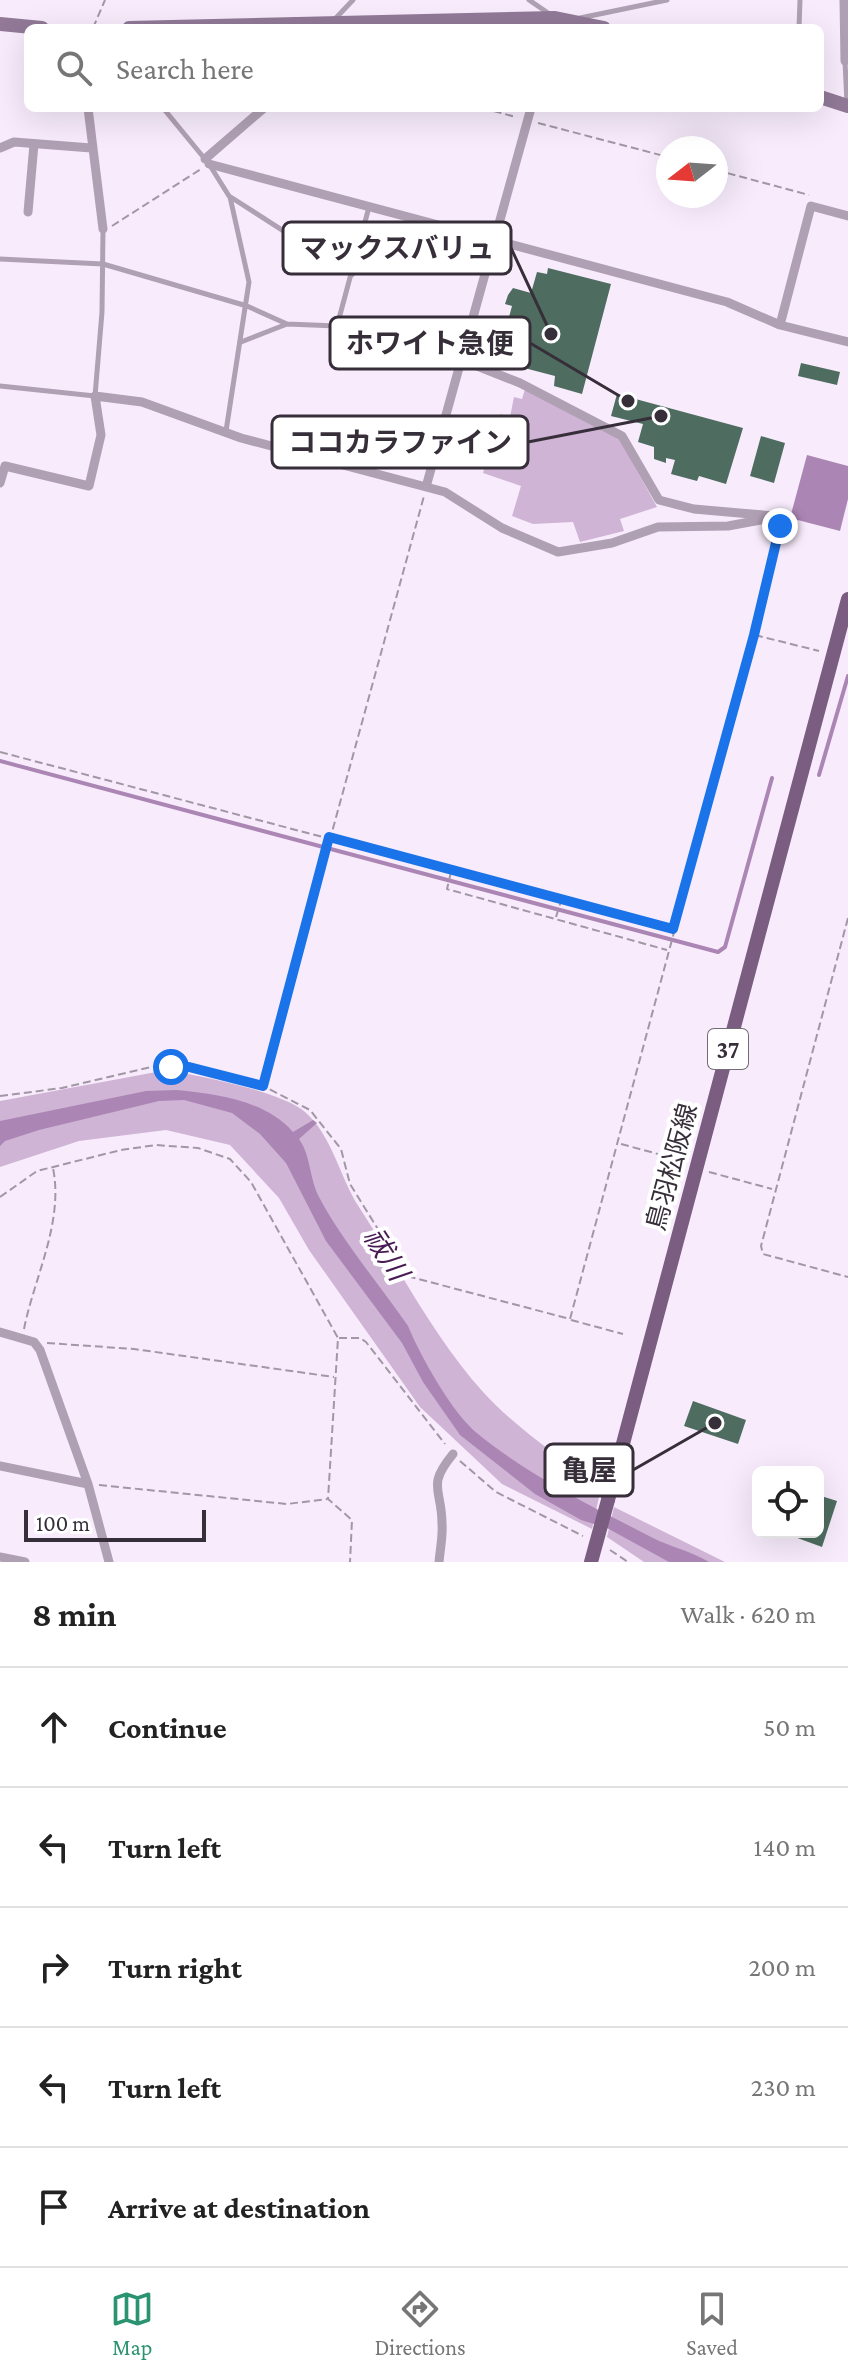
<!DOCTYPE html>
<html lang="en">
<head>
<meta charset="utf-8">
<style>
  body { margin:0; font-family:"Crimson Pro","Noto Sans JP",serif; background:#f6f6f6; color:#222 }
  .controls { position:absolute; right:24px; bottom:24px; display:grid; overflow:hidden; border-radius:12px; box-shadow:0 8px 32px #0002 }
  .controls button { width:72px; height:72px; display:grid; place-items:center; padding:0; border:0; border-bottom:2px solid #e0e0e0; background:#fff; color:#222; font:40px sans-serif }
  .compass { position:absolute; left:656px; top:136px; width:72px; height:72px; border-radius:50%; background:#fff; box-shadow:0 8px 32px #0002; rotate:253deg }
  .scale { position:absolute; left:24px; bottom:20px; width:182px; box-sizing:border-box; padding-left:8px; border:4px solid #362e39; border-top:0; font-size:22px; line-height:28px; white-space:nowrap; color:#362e39; -webkit-text-stroke:6px #fff; paint-order:stroke }
  .stop { position:absolute; width:24px; height:24px; margin:-18px; border:6px solid #1a73e8; border-radius:50%; background:#fff }
  .stop.end { background:#1a73e8; border-color:#fff; box-shadow:0 2px 8px #0008 }
  .list { margin:0; padding:0; list-style:none }
  h2 { display:flex; justify-content:space-between; align-items:center; height:104px; margin:0; padding:0 32px; font-size:34px }
  h2 small { font-size:26px; font-weight:400; color:#767676 }
  .list li { display:grid; grid-template-columns:52px 1fr auto; gap:24px; align-items:center; box-sizing:border-box; height:120px; padding:0 32px; border-top:2px solid #e0e0e0 }
  .list b { display:block; font-size:30px; white-space:nowrap }
  .list em { font-size:26px; font-style:normal; color:#767676 }
  .icon { flex:none; width:44px; height:44px; fill:none; stroke:currentColor; stroke-width:2; stroke-linecap:round; stroke-linejoin:round }
  .map { position:relative; flex:none; width:848px; height:1562px; overflow:hidden }
  .search { position:absolute; background:#fff; box-shadow:0 8px 32px #0002; left:24px; right:24px; top:24px; height:88px; display:flex; align-items:center; gap:20px; box-sizing:border-box; padding:0 28px; border-radius:12px; color:#767676; font-size:30px }
  .sheet { height:704px; background:#fff }
  nav { display:flex; justify-content:space-around; align-items:center; box-sizing:border-box; height:112px; border-top:2px solid #e0e0e0; background:#fff; font-size:22px; color:#767676 }
  nav a { display:grid; justify-items:center; gap:4px }
  nav .on { color:#2b9371 }
  .map>svg:first-child { display:block }
  .green { fill:#cfb4d6 }
  .water { fill:#ab86b4 }
  .lines { fill:none; stroke-linecap:round; stroke-linejoin:round }
  .stream { stroke:#ab86b4; stroke-width:4 }
  .building { fill:#4e6d60 }
  .path { stroke:#a197a5; stroke-width:2; stroke-dasharray:8 4; stroke-linecap:butt }
  .lane { stroke:#b0a0b4; stroke-width:5 }
  .street { stroke:#b0a0b4; stroke-width:9 }
  .secondary { stroke:#917997; stroke-width:14 }
  .primary { stroke:#7a5d81; stroke-width:14 }
  .primary-bridge { stroke:#7a5d81; stroke-width:14 }
  .route { stroke:#1a73e8; stroke-width:10 }
  .labels { text-anchor:middle; dominant-baseline:central; stroke-width:8; stroke-linejoin:round; paint-order:stroke }
  .shield { fill:#fff; stroke:#726d74; stroke-width:2 }
  .shield-label { font-size:24px; font-weight:bold; fill:#362e39 }
  .street-label { font-size:26px; fill:#362e39; stroke:#fff }
  .water-label { font-size:28px; font-style:italic; fill:#491b54; stroke:#fff }
  .leader { fill:none; stroke:#362e39; stroke-width:3 }
  .callout-dot { fill:#362e39; stroke:#fff; stroke-width:3 }
  .callout { fill:#fff; stroke:#362e39; stroke-width:3 }
  .callout-label { font-size:28px; text-anchor:middle; font-weight:bold; fill:#362e39 }
</style>
</head>
<body>
<div class="map">
<svg width="848" height="1562" viewBox="0 0 848 1562">
  <rect width="100%" height="100%" fill="#f8ecfc"/>
  <path class="green" d="M525,389L619,438L657,507L620,519L624,531L580,542L573,522L533,524L512,516L521,486L483,473L500,414L510,417L514,397L522,399Z
    M167,1070C199,1076 281,1091 305,1112C332,1135 340,1178 359,1207C399,1268 434,1338 484,1393C518,1430 562,1458 601,1488L592,1529L502,1484L420,1407L309,1250L279,1198L230,1145L166,1130L79,1141L0,1167V1101Z
    M614,1507L725,1562H644L607,1537Z"/>
  <path class="water" d="M807,455L848,466V499L840,531L790,518Z
    M177,1090C216,1094 265,1100 293,1132L313,1120L317,1123L299,1139C311,1156 309,1177 319,1197C343,1242 379,1284 408,1326C421,1357 452,1413 478,1434C531,1477 593,1507 653,1538C671,1547 691,1551 709,1562H669L607,1528L581,1520L535,1494L460,1435L423,1382L402,1343L326,1241L286,1163L260,1134L232,1113L184,1100L159,1101L39,1130L5,1141L0,1146V1121L146,1091Z"/>
  <g class="lines">
    <path class="stream" d="M0,761L718,952L725,947L772,778
      M819,775L848,676"/>
  </g>
  <path class="building" d="M548,268L611,284L582,394L554,386L555,376L497,361L512,306L505,304L508,295L513,288L531,293L537,272L547,274Z
    M801,363L840,372L837,385L798,376Z
    M617,394L743,428L726,484L699,476L697,481L671,474L675,460L666,458V463L654,459V447L638,442L643,424L611,416Z
    M761,436L785,443L774,483L750,476Z
    M693,1401L746,1420L738,1444L684,1426Z
    M818,1495L837,1501L822,1547L781,1532H818Z"/>
  <g class="lines">
    <path class="path" d="M93,28L105,0
      M482,108L516,117
      M538,123L668,157
      M716,170L809,195
      M112,226L201,169
      M755,635L819,651
      M0,752L672,929
      M451,872L447,889L667,950
      M556,917L561,901
      M848,918L761,1246L763,1254L848,1277
      M263,1084L424,496
      M0,1096L62,1088L151,1067H189L263,1086L310,1110L341,1149L350,1184L407,1276L570,1319L754,635L779,527
      M621,1144L684,1161
      M709,1172L772,1189
      M0,1197L37,1171L121,1150L156,1145L198,1148L230,1159L251,1182L338,1338L328,1499L352,1520L350,1562
      M571,1320L623,1334
      M24,1329C34,1278 64,1222 53,1168
      M339,1338H360L366,1342L445,1444
      M47,1343L134,1349L334,1377
      M460,1461L496,1492L583,1536
      M99,1485L287,1504L327,1499
      M610,1550L628,1562"/>
    <path class="lane" d="M529,0L551,15
      M580,18L667,0
      M333,21L353,0
      M799,28L800,0
      M845,61L847,104
      M163,108L209,164L229,196L352,275
      M0,259L103,264L247,306L287,324
      M337,326L369,207
      M241,342L287,324L337,326L461,360
      M0,386L95,396L102,312L103,230
      M226,431L249,282L230,197"/>
    <path class="street" d="M844,0L845,61
      M88,108L103,229
      M0,148L14,142L91,148
      M205,159L264,108
      M209,164L727,302L780,325L848,342
      M28,212L34,144
      M780,325L811,206L848,216
      M462,360L520,383L622,436L659,500L694,509L774,516
      M0,483L5,466L89,486L101,435L95,396L142,402L241,438L445,492L502,528L558,552L612,543L658,527L728,526L777,517
      M426,487L531,108
      M0,1332L34,1342L40,1350L88,1484L109,1562
      M0,1466L88,1484
      M0,1557L25,1562
      M439,1562C440,1550 443,1536 442,1524C442,1488 426,1487 453,1454"/>
    <path class="secondary" d="M0,24L42,28
      M129,28L555,18L604,28
      M820,97L848,106"/>
    <path class="primary" d="M608,1500L848,599"/>
    <path class="primary-bridge" d="M591,1562L608,1500"/>
  </g>
  <g class="lines">
    <path class="route" d="M171,1067H189L263,1086L329,837L673,929L754,635L780,526"/>
  </g>
  <g class="labels">
    <rect class="shield" x="708" y="1029" width="40" height="40" rx="6"/>
    <g class="shield-label">
      <text x="728" y="1049">37</text>
    </g>
    <g class="street-label">
      <text transform="translate(672 1167) rotate(-75)">鳥羽松阪線</text>
    </g>
    <g class="water-label">
      <text transform="translate(386 1254) rotate(57)">祓川</text>
    </g>
  </g>
  <path class="leader" d="M551 334L511 248M628 401L530 343M661 416L528 442M715 1423L633 1470"/>
  <g class="callout-dot">
    <circle cx="551" cy="334" r="8"/>
    <circle cx="628" cy="401" r="8"/>
    <circle cx="661" cy="416" r="8"/>
    <circle cx="715" cy="1423" r="8"/>
  </g>
  <g class="callout">
    <rect x="283" y="222" width="228" height="52" rx="8"/>
    <rect x="330" y="317" width="200" height="52" rx="8"/>
    <rect x="272" y="416" width="256" height="52" rx="8"/>
    <rect x="545" y="1444" width="88" height="52" rx="8"/>
  </g>
  <g class="callout-label">
    <text x="397" y="258">マックスバリュ</text>
    <text x="430" y="353">ホワイト急便</text>
    <text x="400" y="452">ココカラファイン</text>
    <text x="589" y="1480">亀屋</text>
  </g>
</svg>
<div class="controls">
<button><svg class="icon" aria-label="locate" viewBox="0 0 24 24"><circle cx="12" cy="12" r="6"/><path d="M12 2v4M12 18v4M2 12h4M18 12h4"/></svg></button>
</div>
<svg class="compass" viewBox="-18 -18 36 36"><path d="M0-13l5 13h-10z" fill="#e53935"/><path d="M0 13l5-13h-10z" fill="#767676"/></svg>
<div class="scale">100 m</div>
<div class="stop" style="left:171px;top:1067px"></div>
<div class="stop end" style="left:780px;top:526px"></div>
<div class="search"><svg class="icon" aria-label="search" viewBox="0 0 24 24"><circle cx="10" cy="10" r="6"/><path d="M15 15l6 6"/></svg>Search here</div>
</div>
<section class="sheet">
<h2>8 min<small>Walk · 620 m</small></h2>
<ul class="list">
<li><svg class="icon" aria-label="ahead" viewBox="0 0 24 24"><path d="M12 20V5M6 11l6-6 6 6"/></svg><div><b>Continue</b></div><em>50 m</em></li>
<li><svg class="icon" aria-label="left" viewBox="0 0 24 24"><path d="M17 20v-9H6M10 6l-5 5 5 5"/></svg><div><b>Turn left</b></div><em>140 m</em></li>
<li><svg class="icon" aria-label="right" viewBox="0 0 24 24"><path d="M7 20v-9h11M14 6l5 5-5 5"/></svg><div><b>Turn right</b></div><em>200 m</em></li>
<li><svg class="icon" aria-label="left" viewBox="0 0 24 24"><path d="M17 20v-9H6M10 6l-5 5 5 5"/></svg><div><b>Turn left</b></div><em>230 m</em></li>
<li><svg class="icon" aria-label="arrive" viewBox="0 0 24 24"><path d="M6 21V4h12l-3 4 3 4H6"/></svg><div><b>Arrive at destination</b></div></li>
</ul>
</section>
<nav>
<a class="on"><svg class="icon" aria-label="map" viewBox="0 0 24 24"><path d="M3 6l6-2 6 2 6-2v14l-6 2-6-2-6 2zM9 4v14M15 6v14"/></svg>Map</a>
<a><svg class="icon" aria-label="directions" viewBox="0 0 24 24"><path d="M12 3l9 9-9 9-9-9zM9 14v-3h6M13 9l2 2-2 2"/></svg>Directions</a>
<a><svg class="icon" aria-label="saved" viewBox="0 0 24 24"><path d="M7 4h10v16l-5-4-5 4z"/></svg>Saved</a>
</nav>
</body>
</html>
